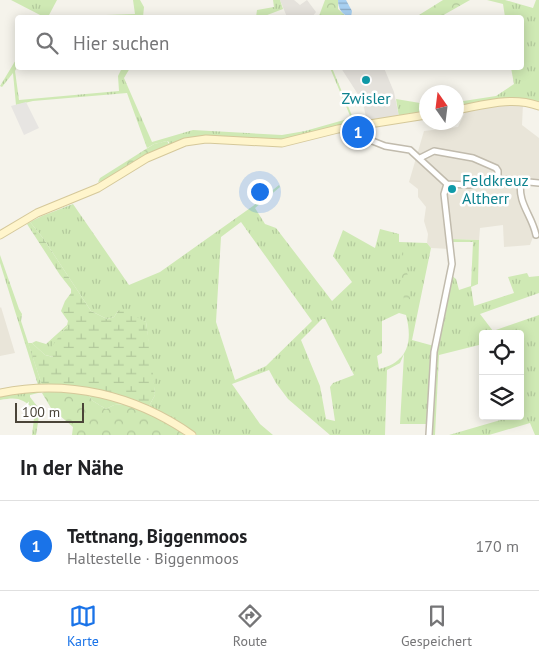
<!DOCTYPE html>
<html lang="de">
<head>
<meta charset="utf-8">
<style>
  body { margin:0; font-family:"PT Sans",sans-serif; background:#f6f6f6; color:#202124 }
  .controls { position:absolute; right:15px; bottom:15px; display:grid; overflow:hidden; border-radius:5px; box-shadow:0 2px 12px #0003 }
  .controls button { width:45px; height:45px; display:grid; place-items:center; padding:0; border:0; border-bottom:1px solid #e0e0e0; background:#fff; color:#202124; font:25px sans-serif }
  .compass { position:absolute; left:419px; top:85px; width:45px; height:45px; border-radius:50%; background:#fff; box-shadow:0 2px 12px #0003; rotate:346deg }
  .scale { position:absolute; left:15px; bottom:12px; width:69px; box-sizing:border-box; padding-left:5px; border:2px solid #4a4438; border-top:0; font-size:14px; line-height:18px; white-space:nowrap; color:#4a4438; -webkit-text-stroke:4px #fff; paint-order:stroke }
  .you { position:absolute; left:259px; top:191px; width:18px; height:18px; margin:-12px; border:4px solid #fff; border-radius:50%; background:#1a73e8; box-shadow:0 0 0 8px #1a73e833 }
  .badge { display:grid; place-items:center; width:32px; height:32px; border-radius:50%; background:#1a73e8; color:#fff; font-size:16px; font-weight:700 }
  .pin { position:absolute; translate:-50% -50%; border:2px solid #fff; box-shadow:0 1px 5px #0006 }
  .list { margin:0; padding:0; list-style:none }
  h2 { display:flex; justify-content:space-between; align-items:center; height:65px; margin:0; padding:0 20px; font-size:21px }
  h2 small { font-size:16px; font-weight:400; color:#757577 }
  .list li { display:grid; grid-template-columns:32px 1fr auto; gap:15px; align-items:center; box-sizing:border-box; height:90px; padding:0 20px; border-top:1px solid #e0e0e0 }
  .list b { display:block; font-size:19px; white-space:nowrap }
  .list p { margin:0; font-size:16px; white-space:nowrap; color:#757577 }
  .list em { font-size:16px; font-style:normal; color:#757577 }
  .icon { flex:none; width:28px; height:28px; fill:none; stroke:currentColor; stroke-width:2; stroke-linecap:round; stroke-linejoin:round }
  .map { position:relative; flex:none; width:539px; height:435px; overflow:hidden }
  .search { position:absolute; background:#fff; box-shadow:0 2px 12px #0003; left:15px; right:15px; top:15px; height:55px; display:flex; align-items:center; gap:12px; box-sizing:border-box; padding:0 18px; border-radius:5px; color:#757577; font-size:19px }
  .sheet { height:155px; background:#fff }
  nav { display:flex; justify-content:space-around; align-items:center; box-sizing:border-box; height:70px; border-top:1px solid #e0e0e0; background:#fff; font-size:14px; color:#757577 }
  nav a { display:grid; justify-items:center; gap:2px }
  nav .on { color:#1a73e8 }
  .map>svg:first-child { display:block }
  .residential { fill:#e9e5d9 }
  .industrial { fill:#e5e2dc }
  .grass { fill:url(#grass-tufts); fill-rule:evenodd }
  .forest { fill:url(#forest-crowns) }
  .wetland { fill:url(#wetland-marsh) }
  .parking { fill:#e7e5e2 }
  .water { fill:url(#water-rules) }
  .lines { fill:none; stroke-linecap:round; stroke-linejoin:round }
  .minor-casing { stroke:#c1bbad; stroke-width:8 }
  .secondary-casing { stroke:#d5c89a; stroke-width:9 }
  .minor { stroke:#fff; stroke-width:5 }
  .secondary { stroke:#fff5cc; stroke-width:7 }
  .culture-dot { fill:#0f9aa8; stroke:#fff; stroke-width:2 }
  .labels { text-anchor:middle; dominant-baseline:central; stroke-width:5; stroke-linejoin:round; paint-order:stroke }
  .culture-label { font-size:16px; fill:#0d838f; stroke:#fff }
</style>
</head>
<body>
<div class="map">
<svg width="539" height="435" viewBox="0 0 539 435">
  <defs>
    <pattern id="grass-tufts" width="24" height="20" patternUnits="userSpaceOnUse" patternTransform="scale(1.25)"><rect width="24" height="20" fill="#cfe9b4"/><path d="M3 7l-1-3M5 7V3M7 7l1-3M15 17l-1-3M17 17v-4M19 17l1-3" fill="none" stroke="#b3c99c"/></pattern>
    <pattern id="forest-crowns" width="20" height="18" patternUnits="userSpaceOnUse" patternTransform="scale(1.25)"><rect width="20" height="18" fill="#cfe9b4"/><path d="M2 6a3 3 0 1 1 6 0M12 15a3 3 0 1 1 6 0" fill="none" stroke="#b3c99c"/></pattern>
    <pattern id="wetland-marsh" width="20" height="14" patternUnits="userSpaceOnUse" patternTransform="scale(1.25)"><rect width="20" height="14" fill="#cfe9b4"/><path d="M1 5h8M5 5V1M11 12h8M15 12V8" fill="none" stroke="#b3c99c"/></pattern>
    <pattern id="water-rules" width="6" height="5" patternUnits="userSpaceOnUse" patternTransform="scale(1.25)"><rect width="6" height="5" fill="#a8d0f1"/><path d="M0 2.5h6" fill="none" stroke="#8baac4"/></pattern>
  </defs>
  <rect width="100%" height="100%" fill="#f5f3eb"/>
  <path class="residential" d="M503,104H523L522,125L539,138V184L521,182L519,195L535,232L530,245L504,247L503,225L480,228L479,240L451,239L450,249L431,248L427,243L428,234L424,221L426,207L418,197V189L409,182L424,131L458,127L466,110Z
    M1,307L15,353L0,356V308Z"/>
  <path class="industrial" d="M280,0H294L300,5L307,0L316,12L312,17H287Z
    M341,68H384L394,92L399,117L367,123L363,102Z"/>
  <path class="grass" d="M11,0H57L48,17L135,14L133,0H140L144,7L143,17H42V16Z
    M273,0H280L283,9L262,17H253H256L257,10L274,7Z
    M487,0H505L533,8L536,0H539V104L457,107V102L496,96L514,84L511,68H522V18L505,17L503,4Z
    M17,58V67L15,71L19,100L119,91L118,76L122,68H130L124,78L152,142L193,130L282,135L305,131L351,118L330,68H332L353,118H362L356,123C334,128 301,139 280,140C249,140 217,131 187,139L103,181L133,162L169,144V142L167,141L154,144L147,148L127,93L33,101L16,105L13,73L2,87L0,86Z
    M396,99L426,104V112L399,117Z
    M279,185L280,187L255,208L265,224L276,228L332,301L352,282L333,256L343,230L375,248L380,229L399,234V242L427,243L431,248L412,340L434,346L428,424H400L404,354L400,363L387,370L385,435H330L288,399L276,383L269,370L232,384L260,424L273,435H197L165,414L149,406L155,395L146,322L118,311L114,317L107,319L91,311L43,238L30,222L42,216L73,204L129,285L160,272L253,206ZM241,222L312,321L266,366L235,380L216,322L221,237ZM399,313L406,315C413,342 408,362 379,369L377,356L382,353V321ZM322,319H325L354,375L333,383L330,387L335,421L326,419L320,386L301,340Z
    M451,239L479,240L478,284L471,287L474,306L514,293L508,277L527,273L529,277L539,276V293L480,314L493,331L539,315V435H535L530,423L489,435H449L514,416H520V334H483V344L439,355L435,435H430L434,362L451,275L456,279L459,290L471,286L473,242H452Z
    M0,255L19,309L22,314L21,321L42,385H38L0,263Z
    M68,321V326L62,332L54,357L45,355L32,343L36,341L46,344L67,325Z
    M50,390L30,395V397L40,410L36,435H32L35,410C21,398 18,397 0,400V395Z
    M87,393L127,404L114,405L106,409L93,401Z"/>
  <path class="forest" d="M325,0H338V9L347,17H350L319,16Z
    M443,0H470L440,17H402L419,15Z
    M167,141L169,144L133,162L103,181L98,182L100,178L154,144Z
    M399,251L403,252L410,287V299L404,301Z
    M50,390L87,393L93,401L106,409L114,405L127,404L175,426L184,435H72L73,427L51,408L42,393Z"/>
  <path class="wetland" d="M30,222L43,238L91,311L107,319L114,317L118,311L122,309L146,322L152,362L155,395L149,406C112,391 82,384 42,385L28,343H32L45,355L53,357L51,348L62,332L68,326V321L61,311L65,301L71,293V289L60,275L27,224Z"/>
  <path class="parking" d="M26,102L39,128L24,135L11,106Z"/>
  <path class="water" d="M338,0H346L352,11L351,17C342,16 338,8 338,0Z"/>
  <g class="lines">
    <g class="minor-casing">
      <path id="minor" d="M345,128L347,131L385,146L410,150L447,184L469,185L498,179L539,183
        M367,140L371,131V124
        M420,158L434,151L473,158L496,168L498,171V179
        M521,181C517,203 532,215 536,235
        M429,435L434,352L452,264L444,194L447,184"/>
    </g>
    <g class="secondary-casing">
      <path id="secondary" d="M456,110C484,105 512,96 539,106
        M0,235L37,213L98,188L147,158L185,142L206,139L282,143L338,129L426,115
        M0,393C68,379 135,395 192,435"/>
    </g>
    <use href="#minor" class="minor"/>
    <use href="#secondary" class="secondary"/>
  </g>
  <g class="culture-dot">
    <circle cx="366" cy="80" r="5"/>
    <circle cx="452" cy="189" r="5"/>
  </g>
  <g class="labels">
    <g class="culture-label">
      <text x="366" y="98">Zwisler</text>
      <text x="462" y="180" text-anchor="start">Feldkreuz<tspan x="462" dy="18">Altherr</tspan></text>
    </g>
  </g>
</svg>
<div class="controls">
<button><svg class="icon" aria-label="locate" viewBox="0 0 24 24"><circle cx="12" cy="12" r="6"/><path d="M12 2v4M12 18v4M2 12h4M18 12h4"/></svg></button>
<button><svg class="icon" aria-label="layers" viewBox="0 0 24 24"><path d="M12 4l9 5-9 5-9-5zM3 14l9 5 9-5"/></svg></button>
</div>
<svg class="compass" viewBox="-18 -18 36 36"><path d="M0-13l5 13h-10z" fill="#e53935"/><path d="M0 13l5-13h-10z" fill="#757577"/></svg>
<div class="scale">100 m</div>
<div class="you"></div>
<div class="pin badge" style="left:358px;top:132px">1</div>
<div class="search"><svg class="icon" aria-label="search" viewBox="0 0 24 24"><circle cx="10" cy="10" r="6"/><path d="M15 15l6 6"/></svg>Hier suchen</div>
</div>
<section class="sheet">
<h2>In der Nähe<small></small></h2>
<ul class="list">
<li><span class="badge">1</span><div><b>Tettnang, Biggenmoos</b><p>Haltestelle · Biggenmoos</p></div><em>170 m</em></li>
</ul>
</section>
<nav>
<a class="on"><svg class="icon" aria-label="map" viewBox="0 0 24 24"><path d="M3 6l6-2 6 2 6-2v14l-6 2-6-2-6 2zM9 4v14M15 6v14"/></svg>Karte</a>
<a><svg class="icon" aria-label="directions" viewBox="0 0 24 24"><path d="M12 3l9 9-9 9-9-9zM9 14v-3h6M13 9l2 2-2 2"/></svg>Route</a>
<a><svg class="icon" aria-label="saved" viewBox="0 0 24 24"><path d="M7 4h10v16l-5-4-5 4z"/></svg>Gespeichert</a>
</nav>
</body>
</html>
